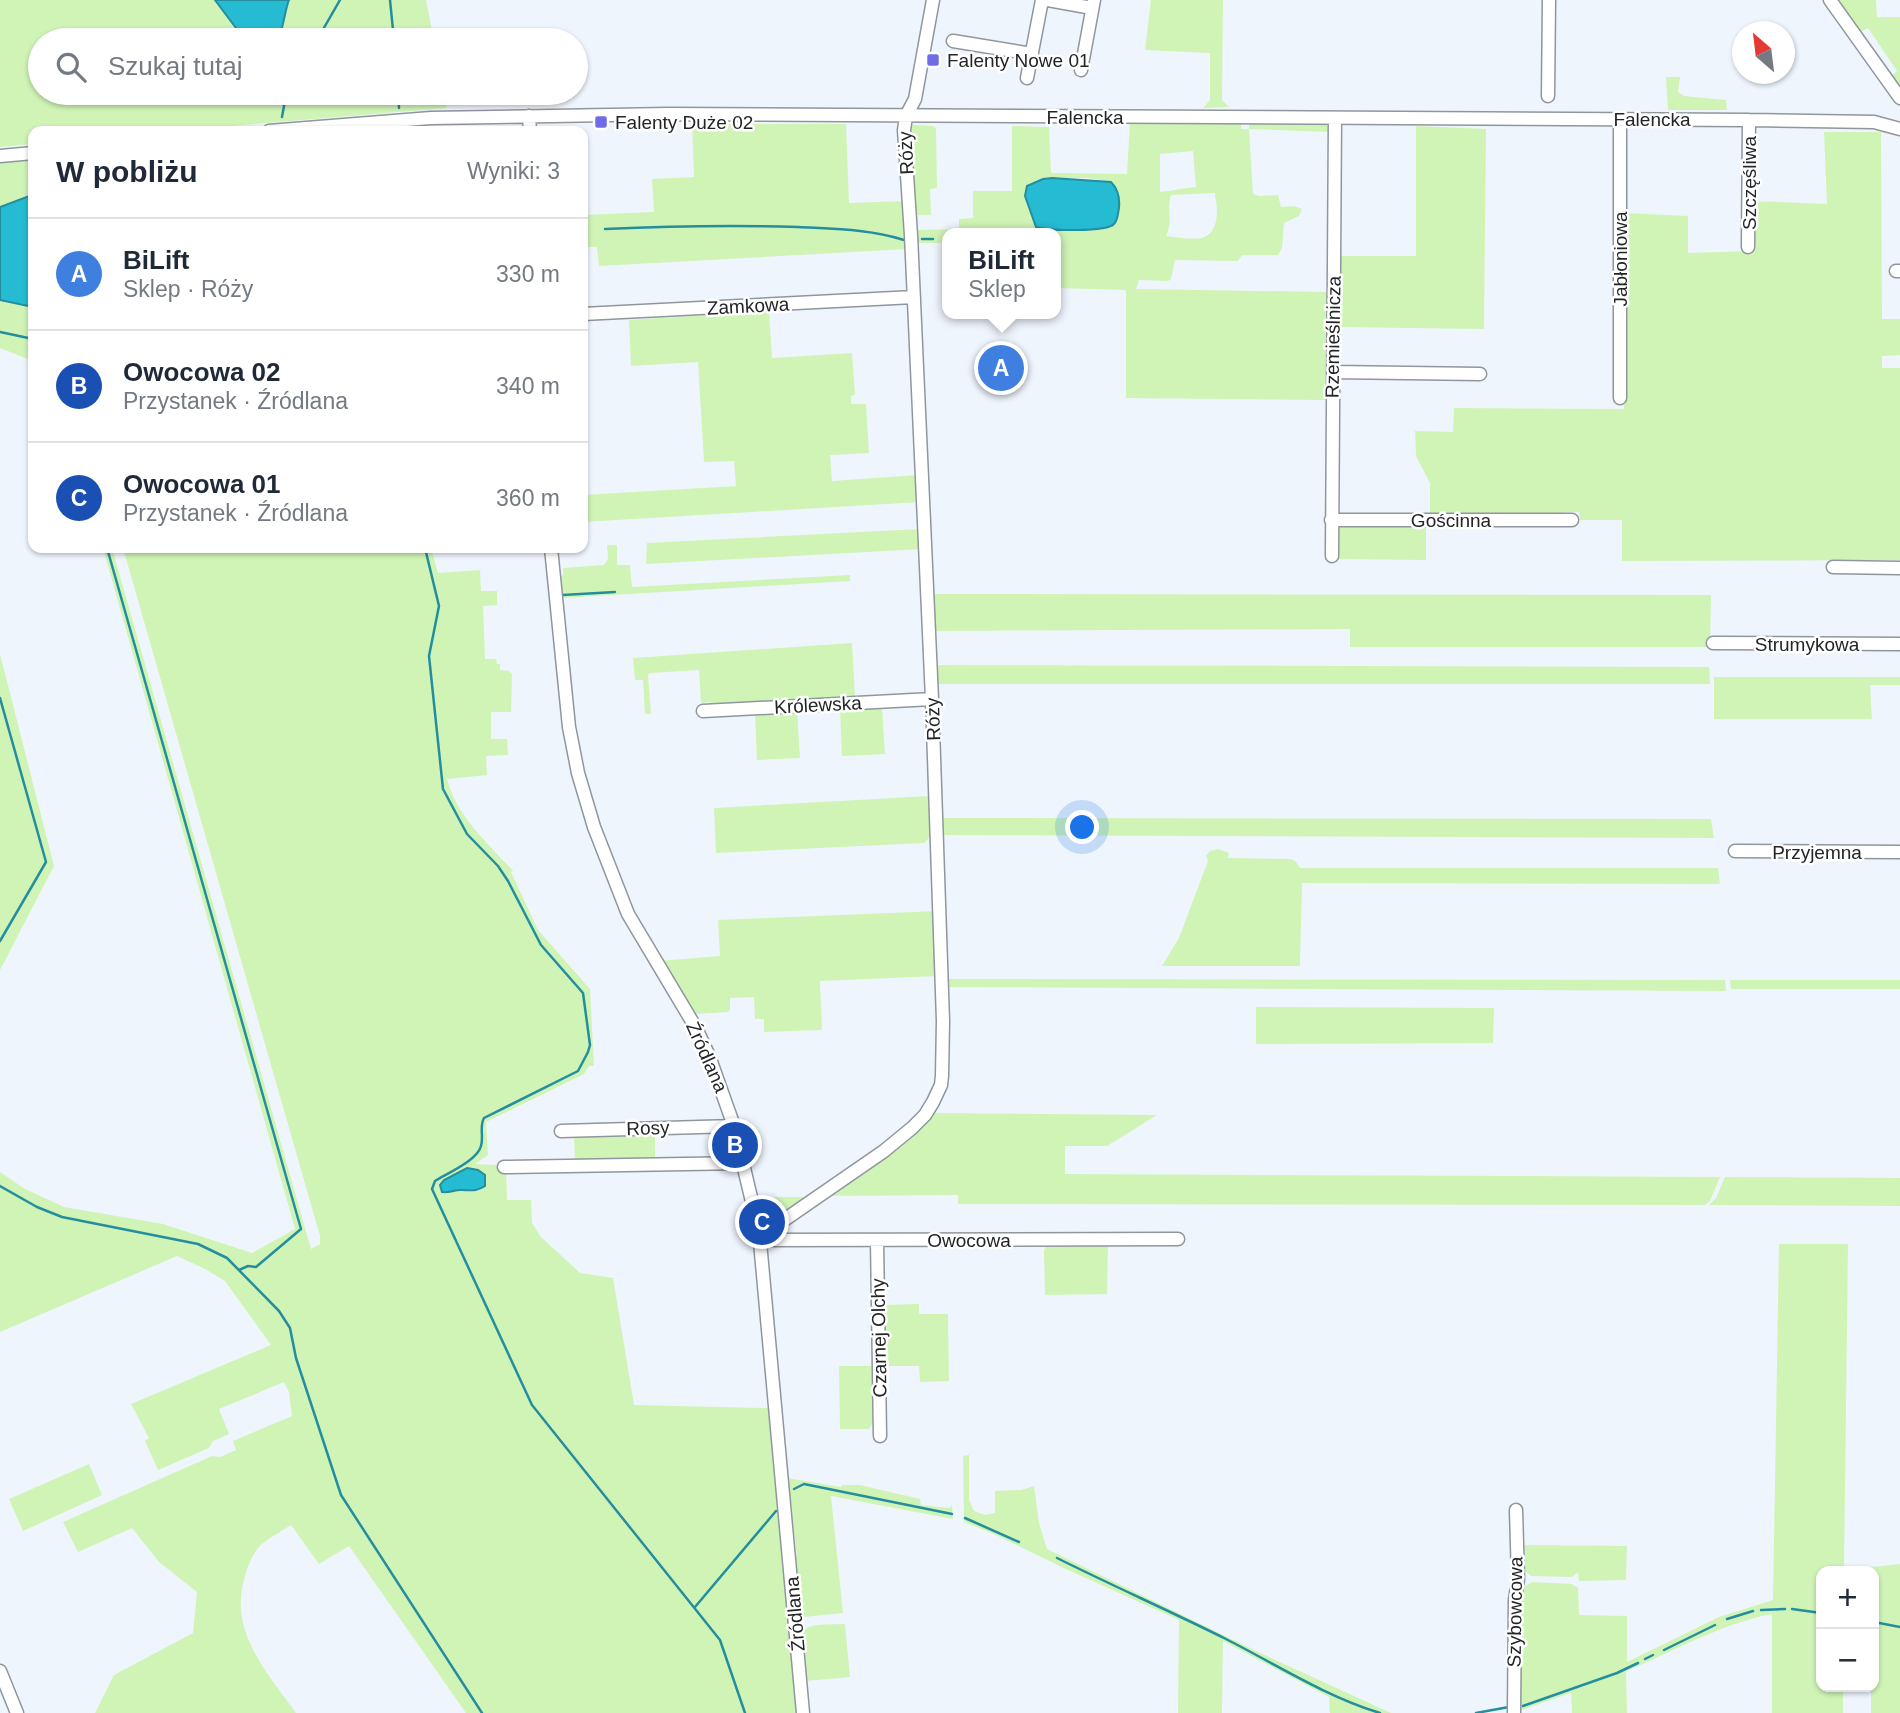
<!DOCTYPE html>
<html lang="pl">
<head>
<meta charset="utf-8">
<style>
  body { margin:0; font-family:Helvetica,sans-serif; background:#f2f2f3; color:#1f2937 }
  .controls { position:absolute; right:21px; bottom:21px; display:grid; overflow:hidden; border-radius:14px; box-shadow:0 2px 5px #0004 }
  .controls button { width:63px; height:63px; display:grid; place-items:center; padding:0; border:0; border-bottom:2px solid #e0e1e3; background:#fff; color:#1f2937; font:35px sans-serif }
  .compass { position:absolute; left:1732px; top:21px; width:63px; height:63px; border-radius:50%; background:#fff; box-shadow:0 2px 5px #0004; rotate:332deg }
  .you { position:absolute; left:1083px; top:828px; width:24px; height:24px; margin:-18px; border:5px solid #fff; border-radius:50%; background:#1a73e8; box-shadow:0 0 0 10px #1a73e833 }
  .badge { display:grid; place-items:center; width:46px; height:46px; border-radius:50%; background:#ea580c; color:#fff; font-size:23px; font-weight:700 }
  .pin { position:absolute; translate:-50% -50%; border:4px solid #fff; box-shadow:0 2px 7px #0006 }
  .popup { position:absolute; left:942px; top:228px; width:119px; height:91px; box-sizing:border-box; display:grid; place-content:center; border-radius:14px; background:#fff; filter:drop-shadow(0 2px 5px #0005); font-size:23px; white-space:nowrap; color:#747a83 }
  .popup b { font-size:26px; color:#1f2937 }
  .popup::after { content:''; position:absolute; left:50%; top:100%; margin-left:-14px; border:14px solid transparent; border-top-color:#fff }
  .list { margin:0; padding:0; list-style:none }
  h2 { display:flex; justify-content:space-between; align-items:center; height:91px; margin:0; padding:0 28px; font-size:30px }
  h2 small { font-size:23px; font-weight:400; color:#747a83 }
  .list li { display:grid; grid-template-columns:46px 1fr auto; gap:21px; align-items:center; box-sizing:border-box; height:112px; padding:0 28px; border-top:2px solid #e0e1e3 }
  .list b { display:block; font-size:26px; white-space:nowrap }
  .list p { margin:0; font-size:23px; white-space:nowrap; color:#747a83 }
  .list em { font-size:23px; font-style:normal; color:#747a83 }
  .icon { flex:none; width:38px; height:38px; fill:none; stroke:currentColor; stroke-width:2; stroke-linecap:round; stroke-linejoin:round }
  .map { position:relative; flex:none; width:1900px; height:1713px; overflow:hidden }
  .search { position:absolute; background:#fff; box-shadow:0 2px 5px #0004; left:28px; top:28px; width:560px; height:77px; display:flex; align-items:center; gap:18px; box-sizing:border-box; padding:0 24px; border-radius:38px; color:#747a83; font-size:26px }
  .panel { position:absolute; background:#fff; box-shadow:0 2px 5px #0004; left:28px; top:126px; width:560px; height:427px; border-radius:14px }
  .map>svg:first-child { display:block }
  .green { fill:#d0f4b6; fill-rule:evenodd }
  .water { fill:#25bbd3; stroke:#248e9f; stroke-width:2 }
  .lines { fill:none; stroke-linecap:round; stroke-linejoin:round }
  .stream { stroke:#248e9f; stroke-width:2.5 }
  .minor-casing { stroke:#90969d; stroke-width:15 }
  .minor { stroke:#fff; stroke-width:12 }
  .poi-dot { fill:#6f6ce6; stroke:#fff; stroke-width:2.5 }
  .labels { text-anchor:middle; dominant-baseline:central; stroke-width:5; stroke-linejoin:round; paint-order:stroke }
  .poi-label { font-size:19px; fill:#222427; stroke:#fff; text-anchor:start }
  .street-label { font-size:19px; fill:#222427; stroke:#fff }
</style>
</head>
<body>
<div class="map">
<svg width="1900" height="1713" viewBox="0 0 1900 1713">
  <rect width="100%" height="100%" fill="#eff5fd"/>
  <path class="green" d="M0,0H426L434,40H40V93H444L447,108L171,131H33V144L0,147Z
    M1151,0H1223L1222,100L1229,107L1203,108L1210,100V53L1145,50Z
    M1838,0H1876L1877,17H1900V91L1891,77L1897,71L1868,28L1860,32Z
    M1666,77H1680L1678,92L1684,96L1726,100L1727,110H1668Z
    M1130,122L1241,123V129H1249V123L1330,124L1331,132L1249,129L1253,194L1259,196L1278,195L1281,207L1294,206L1302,209L1299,216L1284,223L1282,248L1278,255H1242L1238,261L1175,260L1171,279L1168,281L1139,280L1136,289L1327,292V400L1126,398V290L1055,288V233H947V243H917V230L959,229V219L973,218V191H1012V126L1049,127L1051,173L1127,174ZM1193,151L1196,187C1183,188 1173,191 1160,192V154ZM1052,178C1071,179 1098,175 1114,185L1112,226L1043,229C1031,216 1023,205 1027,186L1043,179ZM1215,193C1215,198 1217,205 1217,209C1217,247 1193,239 1166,236C1174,217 1166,213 1171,195Z
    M692,124H846L849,203L905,201L907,249L599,266L597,247H583V215L654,212L652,179L694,177Z
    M911,125L933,126L936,129L937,188L930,189L931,215H918L913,211Z
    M1416,126L1486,129L1484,329L1338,327V256H1416Z
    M1824,132H1881L1882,319H1900V355L1882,356V368H1900V560L1622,561V520H1580L1579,512H1563L1562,516H1430V483L1416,456L1415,431L1453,432L1454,408L1624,409L1625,213L1688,216V253L1752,251V201L1827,204Z
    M33,158V361L0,348V161Z
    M769,311L772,358L852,353L855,395L851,396V404H866L869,453L830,455L832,481L918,475L920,502L583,522V495L736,486L734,461L704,462L698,362L631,366L629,320Z
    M1337,525H1426V560L1336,559Z
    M921,529L922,549L646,564L647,543Z
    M607,545H617V565H630L632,587L850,575V581L562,598L560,577L563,575V568L604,565L608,559Z
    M103,548H112L311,1249L320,1244V1236L123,548H431L438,573L480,570L481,591H497V605L483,606L485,659H496L497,664H500V670L509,671L512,674L511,712H491V739H507L508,755L486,756L487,775L447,779C457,817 487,842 513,871L511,872L538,930L590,989L594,1066H589L584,1074L486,1122L488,1155L475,1164L497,1165V1170H506L507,1200H531L532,1223L541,1237L580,1273L613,1278L634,1405L768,1408L797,1713H466L349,1546L319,1564L291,1525C282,1531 272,1536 263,1543C254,1550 248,1565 245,1576C228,1631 266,1671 296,1713H95L114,1675L193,1633L197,1592L159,1562L132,1528L78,1552L63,1522L212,1456L220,1457L236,1450L233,1441L292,1416L289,1392L284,1382L219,1409L229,1434L213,1441L209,1448L158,1470L145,1441L149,1438L131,1404L271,1345L225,1281L205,1269L177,1256L0,1332V1172L25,1189L64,1207L163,1224L252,1253L295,1229Z
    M932,594L1711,595L1710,647H1350V629L933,631Z
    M852,643L855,697L712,705L711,702L701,703L699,670L650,673L648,675L651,714H645L643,680H635L633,658Z
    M0,654L54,866L0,970Z
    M935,665L1709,667L1710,684H936Z
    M1714,677H1900V685H1870L1872,719H1714Z
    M882,707L885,754L842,756L840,709Z
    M797,712L800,758L757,760L755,714Z
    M930,796V837L924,843L716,853L714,808Z
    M938,818L1711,819L1714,838L940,835Z
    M1218,849L1229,853L1228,858L1291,859L1296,862L1300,868H1718L1720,884L1302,883L1300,966H1162L1179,938L1208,861L1206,856L1210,851Z
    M938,911L939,976L820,981L822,1030L764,1032V1019H755L754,997L730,998V1010L728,1012L695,1014L659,961L720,956L718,920Z
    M945,979L1725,980L1726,991L947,987Z
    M1730,980H1900V989H1731Z
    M1256,1007L1494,1008L1493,1043L1256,1044Z
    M932,1113L1157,1115L1107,1146H1065V1174L1720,1177L1710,1201L1705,1205L958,1204V1195L823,1196L902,1146Z
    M655,1132V1161L575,1163L574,1134Z
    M1725,1177L1900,1178V1206L1709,1205L1716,1198Z
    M761,1197H809L774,1222L764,1224L761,1212L769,1209L768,1203L762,1204Z
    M1108,1242L1107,1294L1045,1295L1044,1251L1047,1245Z
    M1779,1244H1848L1844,1571H1821V1687H1843V1713H1772V1614C1720,1624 1675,1651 1626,1671L1627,1713H1572L1571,1693L1518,1711L1521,1589L1532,1582L1572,1584L1578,1588L1579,1615L1627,1616V1662L1719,1617L1773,1600Z
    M919,1304V1314H948L949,1381L920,1382L919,1366H884V1305Z
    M839,1366H873V1422L869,1429H840Z
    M969,1455V1500L974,1511L985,1515L995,1513V1491L1021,1490L1034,1486L1039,1523L1047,1549L1256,1651L1391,1713H1330L1329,1697L1223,1641L1222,1713H1178L1179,1620L1068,1570L996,1535L964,1522L963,1456Z
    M89,1464L102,1495L23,1531L9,1499Z
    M787,1478L841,1487L842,1485H860L920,1499L921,1505L950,1508L952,1505L953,1519L831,1496L843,1613L804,1617L800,1616L792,1558L797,1555Z
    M1525,1545L1627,1546L1626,1580L1579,1581L1578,1572L1572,1577L1531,1576L1524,1570Z
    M1900,1564V1713H1871V1687H1874V1571H1868L1872,1567Z
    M845,1624L850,1677L805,1681L800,1633C809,1622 831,1625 845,1624Z"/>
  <path class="water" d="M215,0H289C284,13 284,29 277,40H245Z
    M1052,178L1111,182C1118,189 1120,198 1119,208C1118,213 1118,220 1114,224C1107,232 1048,231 1036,227L1025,196L1027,186L1043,179Z
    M32,195H33V307L0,300V207Z
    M467,1168L478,1170L485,1175V1186C476,1192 471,1190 461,1190C453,1190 450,1193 442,1192L440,1185L444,1180Z"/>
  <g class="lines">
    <path class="stream" d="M390,0L394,40
      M317,40L340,0
      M398,93L399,108
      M282,117L284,106L290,93
      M605,229C670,226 734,225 798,227C834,229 870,229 904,240
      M922,239H933
      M0,332L33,339
      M107,548L301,1229L256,1267L248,1266L239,1270
      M425,548L439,606L429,656L443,789L467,834L498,866L508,881L541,945L583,993L590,1045L588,1052L578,1071L484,1118C479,1127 484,1136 481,1146C478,1160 446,1174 435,1181L432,1189L532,1405L720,1640L745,1713
      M563,595L615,592
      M0,698L46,862L0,941
      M0,1186L37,1207L62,1217L198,1244L227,1258L279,1311L290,1328L296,1358L341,1495L482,1713
      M794,1489L804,1484L952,1514
      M965,1518L1019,1542
      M1057,1558C1113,1586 1170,1611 1226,1639C1277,1665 1325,1696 1380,1713
      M695,1607L776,1511
      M1792,1609L1821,1613
      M1761,1610L1785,1609
      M1727,1619L1753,1611
      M1874,1622L1900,1627
      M1664,1650L1715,1625
      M1645,1659L1653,1655
      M1523,1706L1617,1673L1638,1663
      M1476,1713L1509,1707"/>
    <g class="minor-casing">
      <path id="minor" d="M1048,0L1092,8
        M1830,0L1900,98
        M953,41L1032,54
        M1081,70L1094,0
        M1027,78L1042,0
        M1548,96L1549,0
        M529,116L530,131
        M269,131L431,118L668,114L1749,120L1874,122L1900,129
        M0,156L33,153
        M1748,247L1749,120
        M1896,271H1900
        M583,314L914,297
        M1333,372L1480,374
        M1620,398V119
        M1331,520H1572
        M551,548L569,727L578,773L594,827L628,914L696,1028L709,1056L734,1126L759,1231L803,1713
        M1332,556L1335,118
        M1833,567L1900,568
        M1713,643L1900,644
        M703,711L932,699
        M1735,851L1900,852
        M561,1131L734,1126
        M504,1167L744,1163
        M759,1231L774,1227L884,1151L912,1128L925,1115L933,1102L941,1085L942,1076L943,1021L932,699L911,235L904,130L906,116L915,99L933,0
        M760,1240L1178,1239
        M877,1240L880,1436
        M0,1671L17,1713
        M1514,1713L1515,1600L1518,1579L1516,1510"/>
    </g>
    <use href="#minor" class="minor"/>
  </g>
  <g class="poi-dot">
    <rect x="926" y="53" width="14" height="14" rx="3.5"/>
    <rect x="594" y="115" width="14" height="14" rx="3.5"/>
  </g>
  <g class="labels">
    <g class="poi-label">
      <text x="947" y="60">Falenty Nowe 01</text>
      <text x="615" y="122">Falenty Duże 02</text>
    </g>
    <g class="street-label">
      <text x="1085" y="117">Falencka</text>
      <text x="1652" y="119">Falencka</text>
      <text transform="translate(906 153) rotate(-93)">Róży</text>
      <text transform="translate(1749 183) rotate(-90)">Szczęśliwa</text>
      <text transform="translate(1620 259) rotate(-90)">Jabłoniowa</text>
      <text transform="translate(748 306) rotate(-3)">Zamkowa</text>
      <text transform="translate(1333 337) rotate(-89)">Rzemieślnicza</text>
      <text x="1451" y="520">Gościnna</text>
      <text x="1807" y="644">Strumykowa</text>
      <text transform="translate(818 705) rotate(-3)">Królewska</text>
      <text transform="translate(933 719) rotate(-92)">Róży</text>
      <text x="1817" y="852">Przyjemna</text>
      <text transform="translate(707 1057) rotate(66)">Źródlana</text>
      <text transform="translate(648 1128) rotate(-2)">Rosy</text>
      <text x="969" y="1240">Owocowa</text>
      <text transform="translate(879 1338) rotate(-91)">Czarnej Olchy</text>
      <text transform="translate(1515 1612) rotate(-89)">Szybowcowa</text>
      <text transform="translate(795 1614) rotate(-95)">Źródlana</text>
    </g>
  </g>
</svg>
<div class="controls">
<button>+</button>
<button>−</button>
</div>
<svg class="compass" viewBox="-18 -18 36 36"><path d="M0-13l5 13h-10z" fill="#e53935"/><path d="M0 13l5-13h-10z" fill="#747a83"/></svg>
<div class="you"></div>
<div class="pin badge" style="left:1001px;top:368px;background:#3f7fe0">A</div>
<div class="popup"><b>BiLift</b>Sklep</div>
<div class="pin badge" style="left:735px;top:1145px;background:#1a4fb4">B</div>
<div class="pin badge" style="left:762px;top:1222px;background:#1a4fb4">C</div>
<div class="search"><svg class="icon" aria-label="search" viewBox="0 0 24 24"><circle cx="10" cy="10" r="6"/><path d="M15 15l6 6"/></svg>Szukaj tutaj</div>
<section class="panel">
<h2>W pobliżu<small>Wyniki: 3</small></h2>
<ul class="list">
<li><span class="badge" style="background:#3f7fe0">A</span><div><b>BiLift</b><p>Sklep · Róży</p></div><em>330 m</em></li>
<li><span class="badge" style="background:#1a4fb4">B</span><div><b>Owocowa 02</b><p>Przystanek · Źródlana</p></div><em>340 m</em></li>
<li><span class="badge" style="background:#1a4fb4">C</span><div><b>Owocowa 01</b><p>Przystanek · Źródlana</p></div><em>360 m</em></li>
</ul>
</section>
</div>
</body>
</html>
